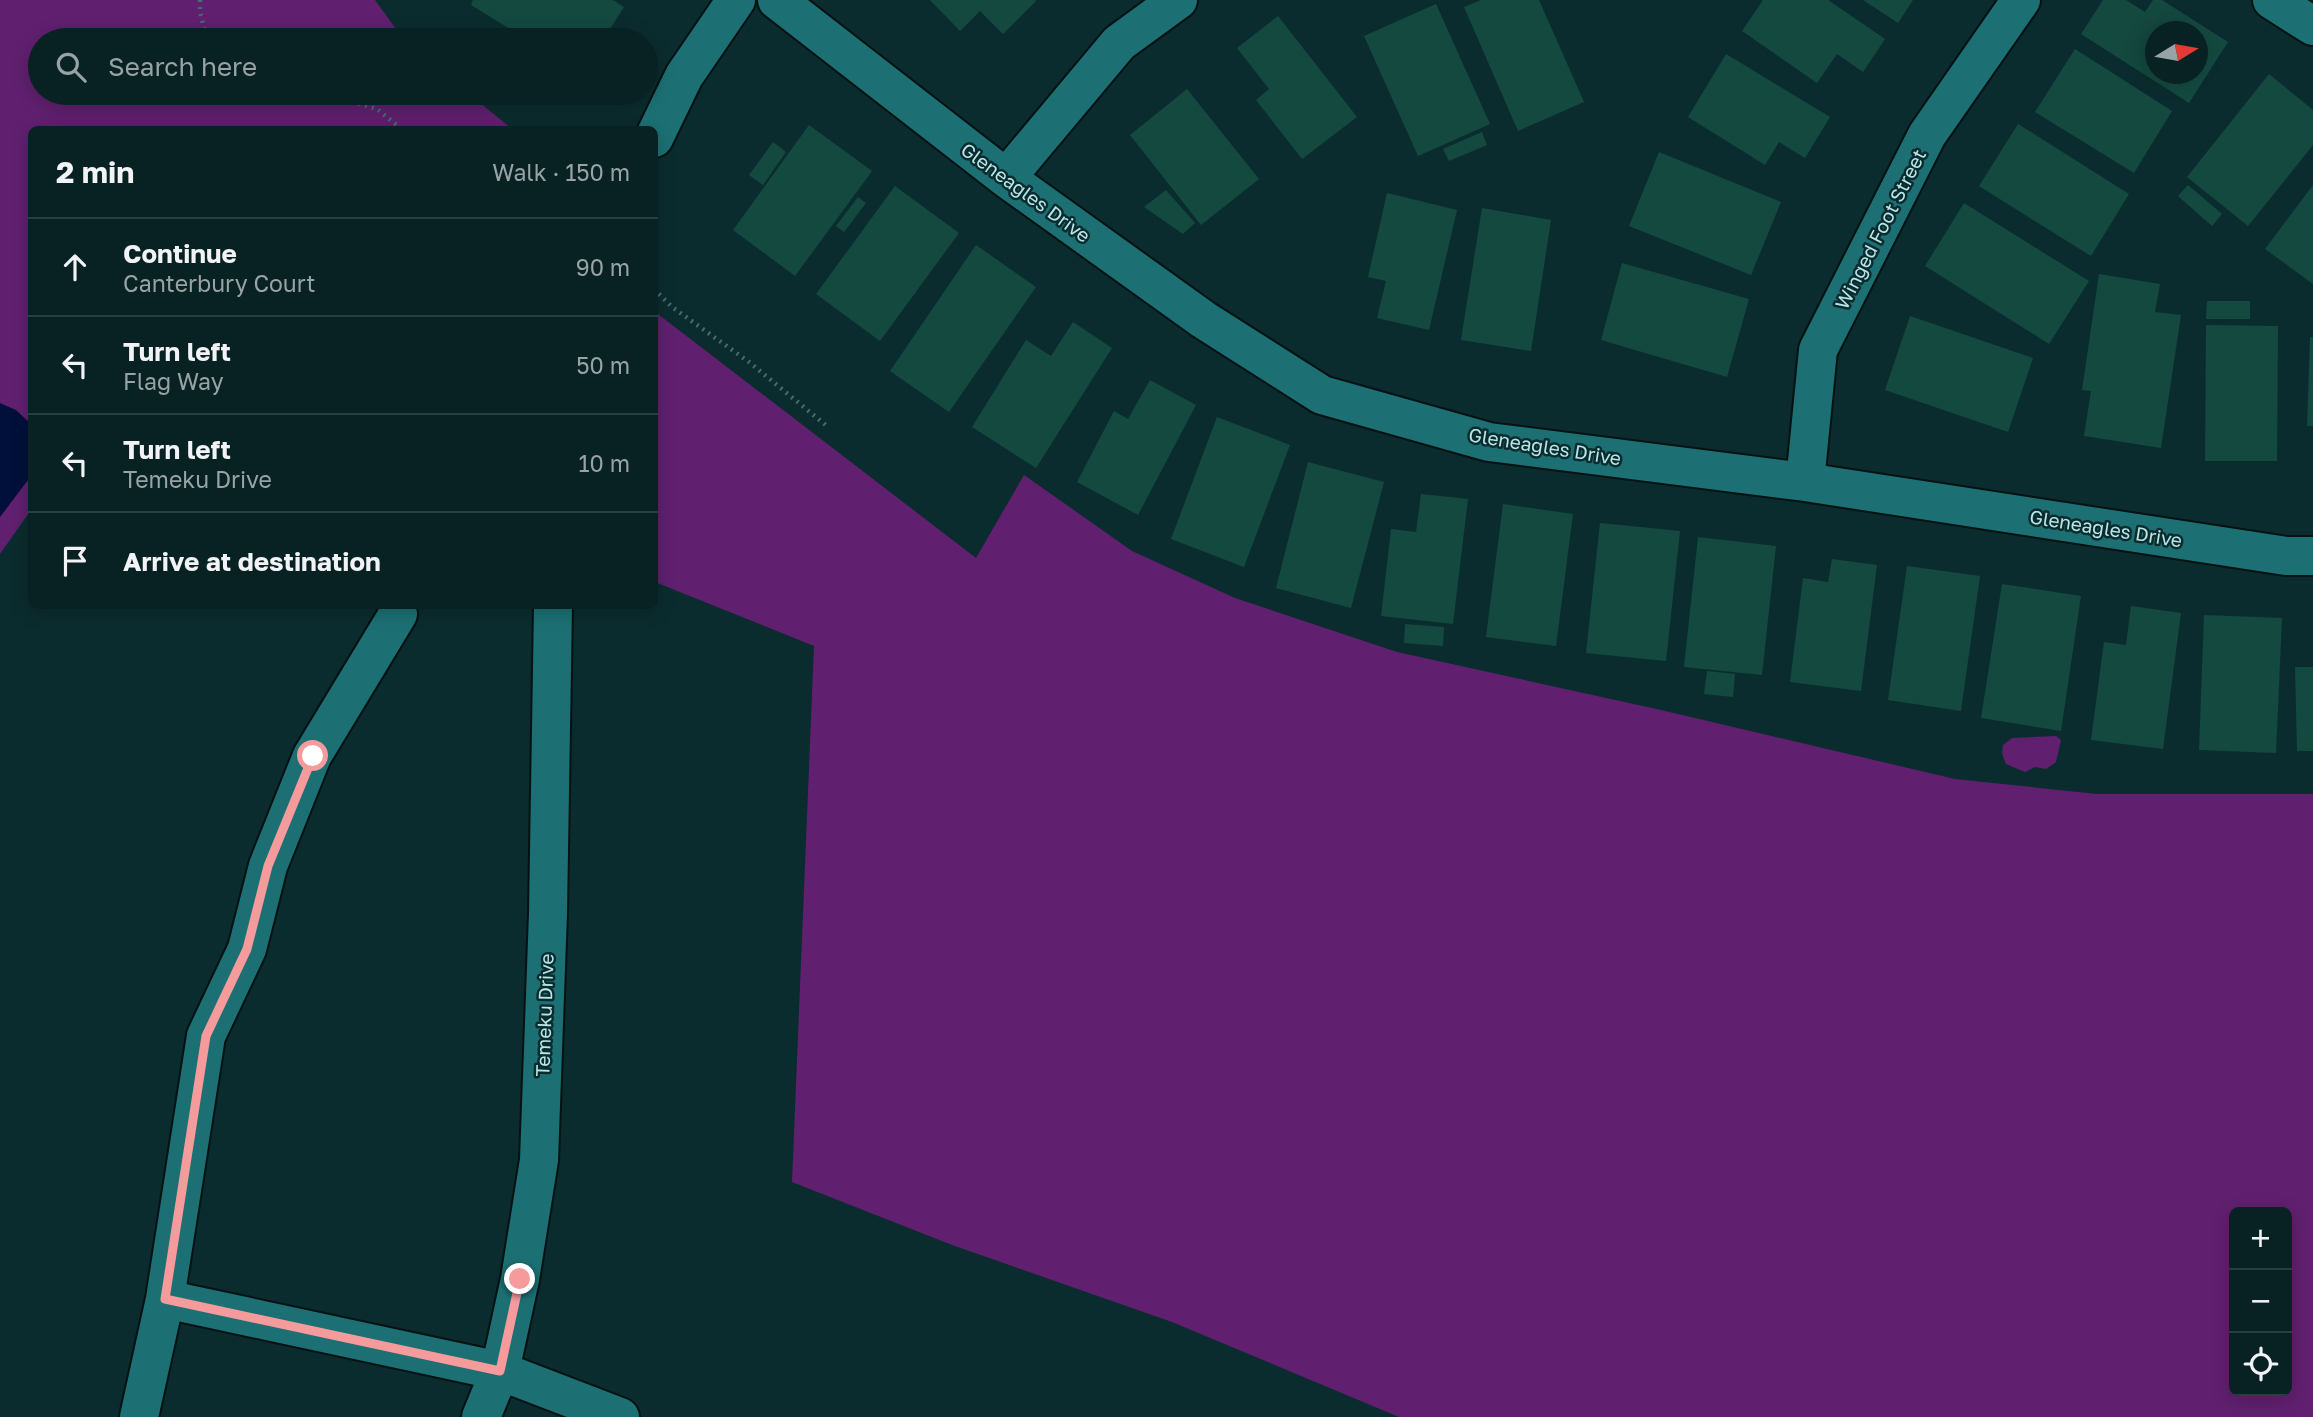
<!DOCTYPE html>
<html lang="en">
<head>
<meta charset="utf-8">
<style>
  body { margin:0; font-family:"Golos Text",sans-serif; background:#11292a; color:#f1f3f6 }
  .controls { position:absolute; right:21px; bottom:21px; display:grid; overflow:hidden; border-radius:10px; box-shadow:0 4px 18px #0003 }
  .controls button { width:63px; height:63px; display:grid; place-items:center; padding:0; border:0; border-bottom:2px solid #293e40; background:#082122; color:#f1f3f6; font:35px sans-serif }
  .compass { position:absolute; left:2145px; top:21px; width:63px; height:63px; border-radius:50%; background:#082122; box-shadow:0 4px 18px #0003; rotate:79deg }
  .stop { position:absolute; width:21px; height:21px; margin:-16px; border:5px solid #f59b9c; border-radius:50%; background:#fff }
  .stop.end { background:#f59b9c; border-color:#fff; box-shadow:0 2px 7px #0008 }
  .list { margin:0; padding:0; list-style:none }
  h2 { display:flex; justify-content:space-between; align-items:center; height:91px; margin:0; padding:0 28px; font-size:30px }
  h2 small { font-size:23px; font-weight:400; color:#98a3a5 }
  .list li { display:grid; grid-template-columns:46px 1fr auto; gap:21px; align-items:center; box-sizing:border-box; height:98px; padding:0 28px; border-top:2px solid #293e40 }
  .list b { display:block; font-size:26px; white-space:nowrap }
  .list p { margin:0; font-size:23px; white-space:nowrap; color:#98a3a5 }
  .list em { font-size:23px; font-style:normal; color:#98a3a5 }
  .icon { flex:none; width:38px; height:38px; fill:none; stroke:currentColor; stroke-width:2; stroke-linecap:round; stroke-linejoin:round }
  .map { position:relative; flex:none; width:2313px; height:1417px; overflow:hidden }
  .search { position:absolute; background:#082122; box-shadow:0 4px 18px #0003; left:28px; top:28px; width:630px; height:77px; display:flex; align-items:center; gap:18px; box-sizing:border-box; padding:0 24px; border-radius:38px; color:#98a3a5; font-size:26px }
  .panel { position:absolute; background:#082122; box-shadow:0 4px 18px #0003; left:28px; top:126px; width:630px; height:483px; border-radius:10px }
  .map>svg:first-child { display:block }
  .green { fill:#60206f; fill-rule:evenodd }
  .water { fill:#00103a }
  .building { fill:#144940; fill-rule:evenodd }
  .lines { fill:none; stroke-linecap:round; stroke-linejoin:round }
  .minor-casing { stroke:#051213; stroke-width:42 }
  .path { stroke:#476c6e; stroke-width:4.5; stroke-dasharray:2 5; stroke-linecap:butt }
  .minor { stroke:#1c7073; stroke-width:38 }
  .route { stroke:#f59b9c; stroke-width:9 }
  .labels { text-anchor:middle; dominant-baseline:central; stroke-width:5; stroke-linejoin:round; paint-order:stroke }
  .street-label { font-size:19px; fill:#b9e7e9; stroke:#0b2c2e }
</style>
</head>
<body>
<div class="map">
<svg width="2313" height="1417" viewBox="0 0 2313 1417">
  <rect width="100%" height="100%" fill="#0b2c2e"/>
  <path class="green" d="M0,0H375L404,40H40V93H468L512,129L32,130L31,510L0,554Z
    M654,311L976,558L1024,475L1132,551L1235,598L1397,652L1661,710L1955,779L2097,794H2313V1417H1399L1172,1322L952,1245L792,1182L814,646L655,582ZM2234,1212H2287V1391H2234Z
    M2056,736L2061,740L2056,762L2046,769L2035,767L2025,772L2006,764L2002,753L2003,745L2012,738Z"/>
  <path class="water" d="M0,403L16,410L32,425L31,476L0,517Z"/>
  <path class="building" d="M473,0H613L624,7L603,40H528L471,5Z
    M930,0H1035L1036,1L1003,34L980,11L960,31Z
    M1481,0H1539L1584,102L1518,131L1464,7Z
    M1763,0H1828L1885,39L1863,72L1837,54L1817,83L1742,31Z
    M1863,0H1913L1898,23Z
    M2103,0H2126L2145,12L2153,0H2162L2228,42L2189,103L2081,34ZM2156,32H2198V74H2156Z
    M1436,4L1490,124L1418,156L1364,36Z
    M1278,16L1357,117L1302,159L1256,100L1269,89L1237,48Z
    M2075,49L2172,111L2134,173L2035,112Z
    M1726,54L1830,117L1805,158L1779,142L1765,165L1688,117Z
    M2269,74L2313,110V145L2248,226L2187,177Z
    M1187,89L1259,179L1201,225L1130,135Z
    M2018,124L2129,194L2091,256L1979,186Z
    M809,125L872,171L795,276L733,230Z
    M1482,132L1487,145L1449,161L1443,149Z
    M773,142L786,152L763,185L749,175Z
    M1659,152L1781,202L1751,275L1629,226Z
    M2188,185L2222,214L2212,226L2178,196Z
    M2313,185V284L2265,249Z
    M895,186L959,233L880,341L816,294Z
    M1166,190L1195,223L1183,234L1144,207Z
    M1387,193L1457,210L1429,330L1377,318L1386,281L1368,277Z
    M858,197L866,203L844,232L836,226Z
    M1964,203L2089,281L2049,344L1925,266Z
    M1482,208L1551,220L1531,351L1461,340Z
    M976,245L1036,287L949,412L890,371Z
    M1622,263L1749,299L1727,377L1601,340Z
    M2099,274L2160,284L2155,312L2181,315L2161,448L2084,436L2091,391L2082,390Z
    M2207,301H2250V319H2206Z
    M1910,316L2033,358L2008,432L1885,390Z
    M1073,322L1112,348L1036,468L972,427L1026,340L1051,356Z
    M2206,325L2278,326L2277,461H2205Z
    M2310,337H2313V426H2307Z
    M1150,380L1196,405L1138,515L1077,482L1114,411L1128,419Z
    M1217,417L1290,445L1244,567L1171,539Z
    M1308,462L1384,482L1351,608L1276,588Z
    M1421,494L1468,499L1453,624L1381,616L1391,529L1416,532Z
    M1503,504L1573,514L1556,646L1486,637Z
    M1600,523L1680,531L1666,661L1586,653Z
    M1698,537L1776,546L1762,675L1684,667Z
    M1832,559L1877,565L1861,691L1790,682L1803,578L1828,582Z
    M1907,566L1980,576L1961,711L1888,700Z
    M2002,584L2081,596L2061,731L1981,718Z
    M2131,606L2181,613L2163,749L2091,740L2104,642L2126,645Z
    M2204,615L2282,618L2276,753L2199,750Z
    M1405,624L1444,627L1443,646L1404,643Z
    M2295,667H2313V751H2297Z
    M1707,671L1735,674L1733,697L1704,694Z"/>
  <g class="lines">
    <g class="minor-casing">
      <path id="minor" d="M777,0L1006,178L1204,320L1322,395L1489,442L1805,482L2286,556H2313
        M2272,0L2313,26
        M654,138L684,76L736,0
        M1006,178L1119,43L1178,0
        M1805,482L1818,350L1927,135L2021,0
        M165,1299L500,1371L620,1417
        M139,1417L165,1299L206,1036L247,949L268,866L312,756L398,614
        M481,1417L500,1371L520,1279L539,1160L548,913L553,606"/>
    </g>
    <path class="path" d="M200,0V12L207,40
      M325,93L377,109L403,130
      M654,289L672,307L749,362L828,427"/>
    <use href="#minor" class="minor"/>
  </g>
  <g class="lines">
    <path class="route" d="M313,756L268,866L247,949L206,1036L165,1299L500,1371L520,1279"/>
  </g>
  <g class="labels">
    <g class="street-label">
      <text transform="translate(1026 192) rotate(36)">Gleneagles Drive</text>
      <text transform="translate(1880 229) rotate(-63)">Winged Foot Street</text>
      <text transform="translate(1545 446) rotate(9)">Gleneagles Drive</text>
      <text transform="translate(2106 528) rotate(9)">Gleneagles Drive</text>
      <text transform="translate(544 1015) rotate(-88)">Temeku Drive</text>
    </g>
  </g>
</svg>
<div class="controls">
<button>+</button>
<button>−</button>
<button><svg class="icon" aria-label="locate" viewBox="0 0 24 24"><circle cx="12" cy="12" r="6"/><path d="M12 2v4M12 18v4M2 12h4M18 12h4"/></svg></button>
</div>
<svg class="compass" viewBox="-18 -18 36 36"><path d="M0-13l5 13h-10z" fill="#e53935"/><path d="M0 13l5-13h-10z" fill="#98a3a5"/></svg>
<div class="stop" style="left:313px;top:756px"></div>
<div class="stop end" style="left:520px;top:1279px"></div>
<div class="search"><svg class="icon" aria-label="search" viewBox="0 0 24 24"><circle cx="10" cy="10" r="6"/><path d="M15 15l6 6"/></svg>Search here</div>
<section class="panel">
<h2>2 min<small>Walk · 150 m</small></h2>
<ul class="list">
<li><svg class="icon" aria-label="ahead" viewBox="0 0 24 24"><path d="M12 20V5M6 11l6-6 6 6"/></svg><div><b>Continue</b><p>Canterbury Court</p></div><em>90 m</em></li>
<li><svg class="icon" aria-label="left" viewBox="0 0 24 24"><path d="M17 20v-9H6M10 6l-5 5 5 5"/></svg><div><b>Turn left</b><p>Flag Way</p></div><em>50 m</em></li>
<li><svg class="icon" aria-label="left" viewBox="0 0 24 24"><path d="M17 20v-9H6M10 6l-5 5 5 5"/></svg><div><b>Turn left</b><p>Temeku Drive</p></div><em>10 m</em></li>
<li><svg class="icon" aria-label="arrive" viewBox="0 0 24 24"><path d="M6 21V4h12l-3 4 3 4H6"/></svg><div><b>Arrive at destination</b></div></li>
</ul>
</section>
</div>
</body>
</html>
